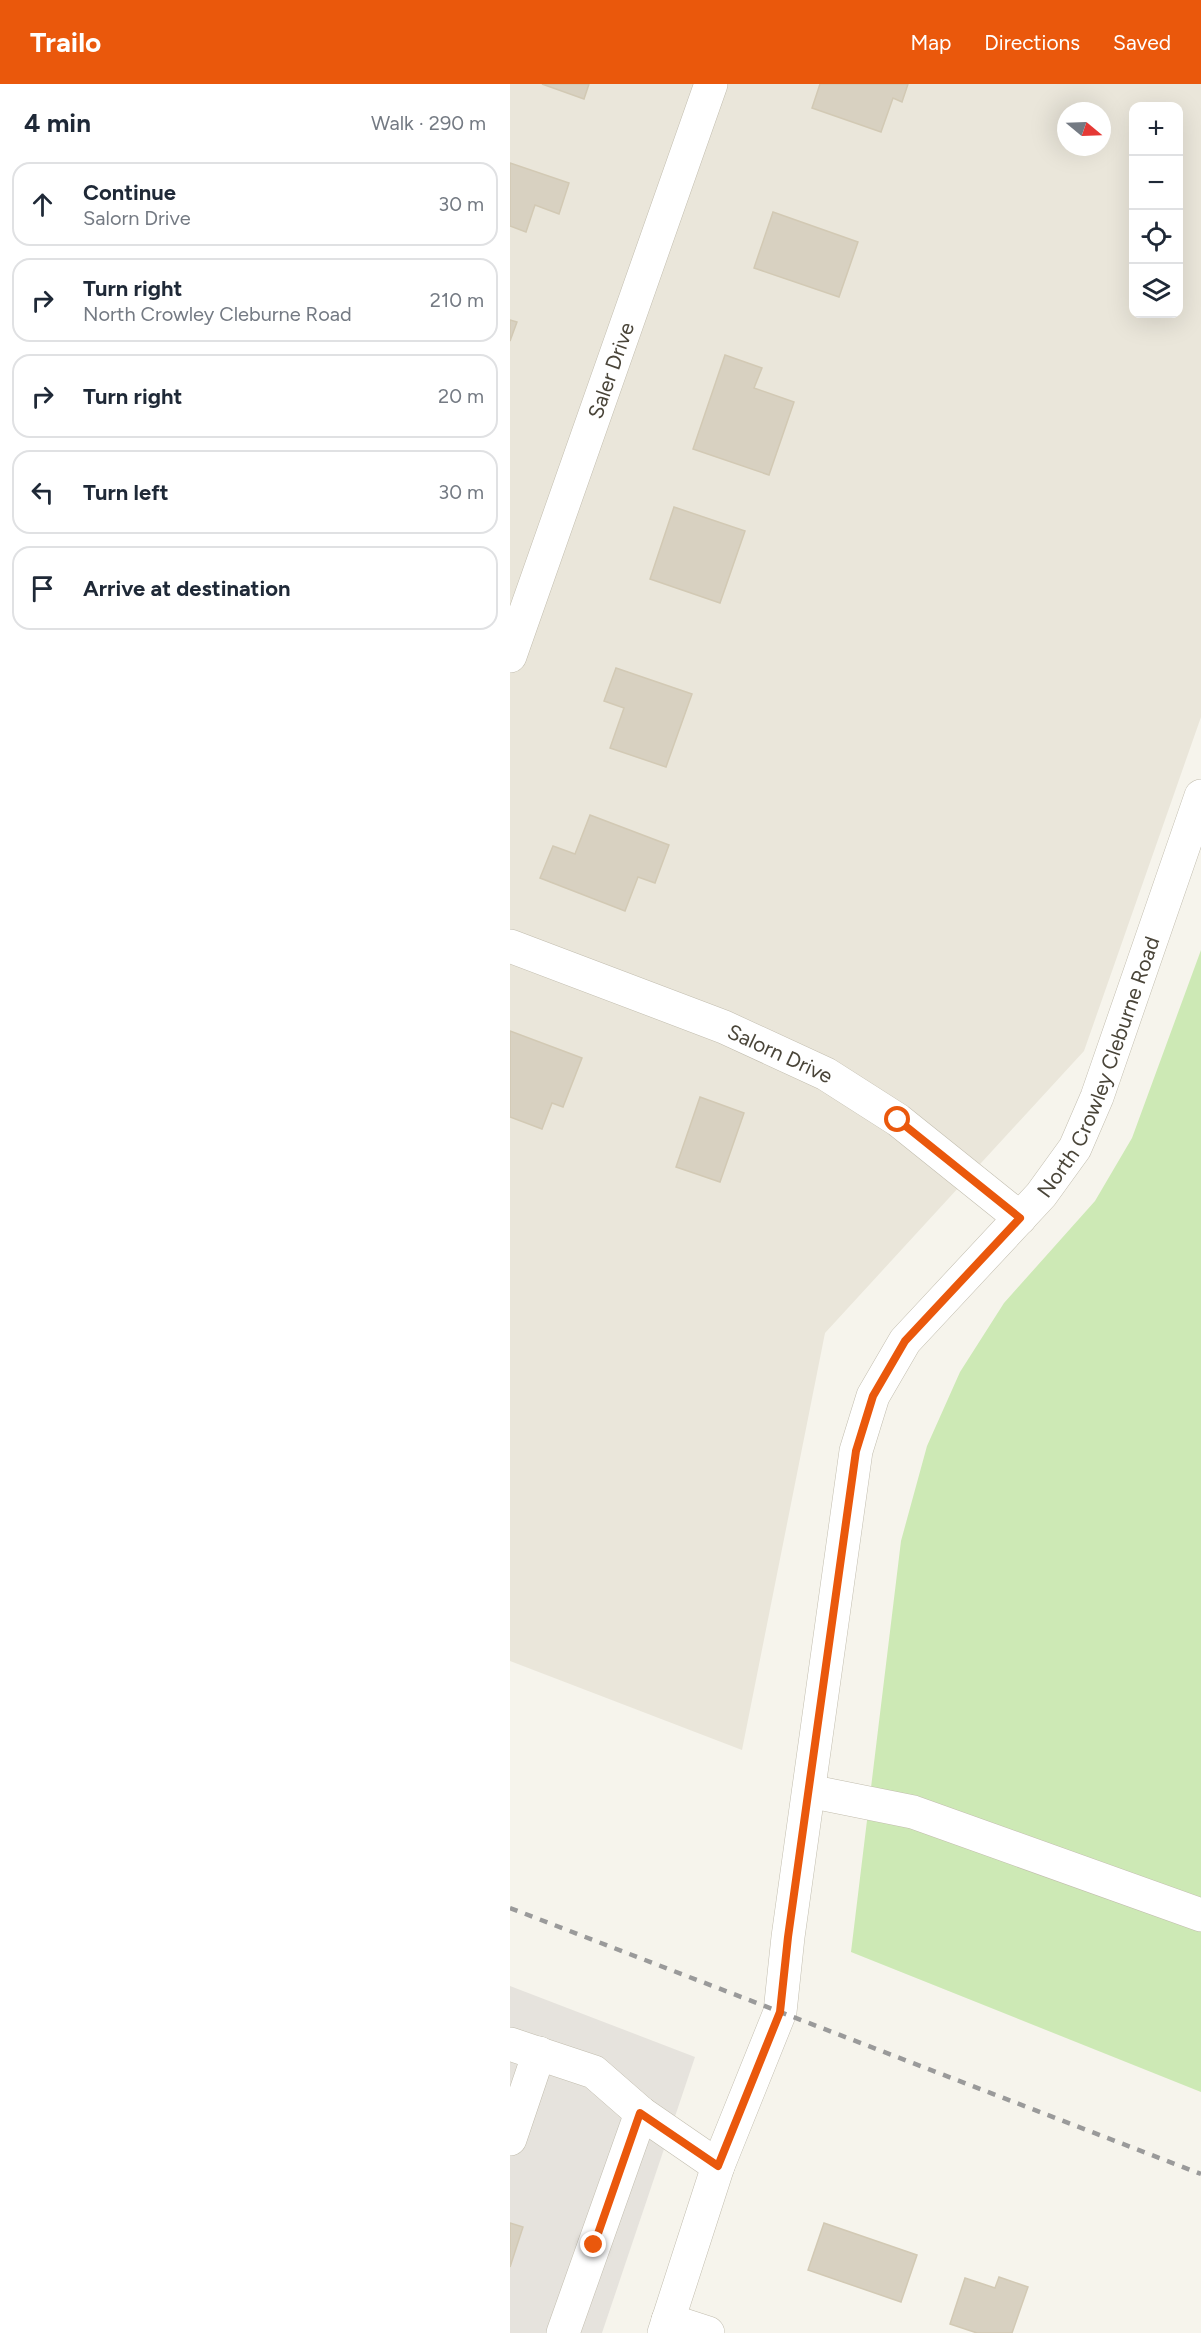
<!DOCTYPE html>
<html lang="en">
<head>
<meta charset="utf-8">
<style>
  body { margin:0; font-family:Figtree,sans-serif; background:#f6f6f7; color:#1f2937 }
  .controls { position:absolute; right:18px; top:18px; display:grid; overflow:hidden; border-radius:12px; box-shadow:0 6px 24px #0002 }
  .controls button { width:54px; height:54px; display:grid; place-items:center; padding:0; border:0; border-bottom:2px solid #e0e1e3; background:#fff; color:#1f2937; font:30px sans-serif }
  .compass { position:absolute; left:547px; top:18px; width:54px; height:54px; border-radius:50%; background:#fff; box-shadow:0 6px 24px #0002; rotate:109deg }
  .stop { position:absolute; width:18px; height:18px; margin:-14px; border:4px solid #ea580c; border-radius:50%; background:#fff }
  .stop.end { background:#ea580c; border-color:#fff; box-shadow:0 2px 6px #0008 }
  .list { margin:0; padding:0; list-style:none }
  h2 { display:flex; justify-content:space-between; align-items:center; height:78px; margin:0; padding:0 24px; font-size:26px }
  h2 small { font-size:20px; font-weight:400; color:#747a83 }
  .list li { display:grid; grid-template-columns:39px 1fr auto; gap:18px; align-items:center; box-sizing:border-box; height:84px; margin:0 12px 12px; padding:0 12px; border:2px solid #e0e1e3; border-radius:18px }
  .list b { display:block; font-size:22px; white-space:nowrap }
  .list p { margin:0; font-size:20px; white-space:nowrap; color:#747a83 }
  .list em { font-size:20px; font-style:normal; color:#747a83 }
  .icon { flex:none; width:33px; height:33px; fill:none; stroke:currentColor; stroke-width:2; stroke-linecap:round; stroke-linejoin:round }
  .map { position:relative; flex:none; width:691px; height:2249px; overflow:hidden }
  header { display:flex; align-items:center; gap:36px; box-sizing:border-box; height:84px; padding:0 30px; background:#ea580c; color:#fff }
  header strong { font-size:28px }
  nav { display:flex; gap:33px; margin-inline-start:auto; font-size:21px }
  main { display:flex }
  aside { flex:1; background:#fff }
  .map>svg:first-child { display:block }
  .residential { fill:#eae6da; fill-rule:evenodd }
  .industrial { fill:#e6e3dd }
  .green { fill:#cde9b5 }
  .building { fill:#d8d1c1; stroke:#d2c9b4; stroke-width:1.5 }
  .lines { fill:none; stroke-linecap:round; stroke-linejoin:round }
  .minor-casing { stroke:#c2bdae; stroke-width:34 }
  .minor { stroke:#fff; stroke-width:33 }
  .rail { stroke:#9a9a9a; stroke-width:4.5; stroke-dasharray:8 8; stroke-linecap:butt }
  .route { stroke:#ea580c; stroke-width:8 }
  .labels { text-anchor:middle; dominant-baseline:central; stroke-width:4.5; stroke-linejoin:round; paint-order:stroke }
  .street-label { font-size:21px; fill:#4a4539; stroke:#fff }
</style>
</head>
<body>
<header>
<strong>Trailo</strong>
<nav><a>Map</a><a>Directions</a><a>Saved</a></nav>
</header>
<main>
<aside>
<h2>4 min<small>Walk · 290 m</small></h2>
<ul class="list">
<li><svg class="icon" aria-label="ahead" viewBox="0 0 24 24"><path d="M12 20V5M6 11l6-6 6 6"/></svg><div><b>Continue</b><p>Salorn Drive</p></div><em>30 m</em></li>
<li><svg class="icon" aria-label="right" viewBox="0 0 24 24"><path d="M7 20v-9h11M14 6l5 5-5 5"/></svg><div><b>Turn right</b><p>North Crowley Cleburne Road</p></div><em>210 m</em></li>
<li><svg class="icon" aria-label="right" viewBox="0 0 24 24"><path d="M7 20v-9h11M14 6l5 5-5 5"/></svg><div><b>Turn right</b></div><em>20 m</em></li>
<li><svg class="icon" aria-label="left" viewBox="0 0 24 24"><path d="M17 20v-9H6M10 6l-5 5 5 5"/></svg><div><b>Turn left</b></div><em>30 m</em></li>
<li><svg class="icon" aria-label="arrive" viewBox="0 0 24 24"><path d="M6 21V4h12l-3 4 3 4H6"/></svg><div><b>Arrive at destination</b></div></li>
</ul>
</aside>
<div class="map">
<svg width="691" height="2249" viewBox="0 0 691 2249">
  <rect width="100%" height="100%" fill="#f6f4ec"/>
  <path class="residential" d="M0,0H691V633L574,967L315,1249L232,1666L0,1577ZM624,22H668V230H624ZM556,27H592V63H556Z"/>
  <path class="industrial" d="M0,1902L185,1973L92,2249H0Z"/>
  <path class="green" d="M691,866V2008L341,1868L391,1457L417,1362L450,1288L494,1219L585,1117L622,1054Z"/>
  <path class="building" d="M32,0H79L74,15Z
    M310,0H398L392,18L383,14L371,48L302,24Z
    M0,79L59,99L49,130L25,121L16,148L0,142Z
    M263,128L348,158L329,213L244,184Z
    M0,236L7,238L0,257Z
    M215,271L252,284L244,304L284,318L259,391L183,365Z
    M164,423L235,447L210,519L140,495Z
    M106,584L182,610L156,683L100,664L114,624L94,617Z
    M80,731L159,761L145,799L128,793L115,827L30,794L43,762L65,770Z
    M0,947L72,974L53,1023L42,1019L32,1045L0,1033Z
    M190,1013L234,1029L210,1098L166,1083Z
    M0,2139L13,2143L0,2183Z
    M314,2139L407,2171L391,2218L298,2186Z
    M489,2193L518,2203L502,2249H467L440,2240L455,2194L485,2204Z"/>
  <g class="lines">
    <g class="minor-casing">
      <g id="minor">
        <path id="s1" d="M0,572L201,0"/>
        <path id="s2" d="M0,862L214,943L316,990L388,1036L510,1134"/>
        <path d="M299,1707L403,1728L691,1831"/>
        <path d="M0,1960L84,1988L131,2029L208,2082"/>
        <path d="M0,2055L29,1969"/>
        <path d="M158,2236L198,2249"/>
        <path d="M53,2249L131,2029"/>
        <path id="s3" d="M154,2249L208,2082L270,1928L278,1853L346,1367L363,1312L395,1257L531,1111L565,1064L587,1013L691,712"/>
      </g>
    </g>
    <use href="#minor" class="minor"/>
    <path class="rail" d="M0,1824L691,2090"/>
  </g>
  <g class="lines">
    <path class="route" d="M84,2161L130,2029L208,2082L270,1928L278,1853L346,1367L363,1312L395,1257L510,1134L388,1036"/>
  </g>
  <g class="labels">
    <g class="street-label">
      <text stroke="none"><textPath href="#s1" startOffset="303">Saler Drive</textPath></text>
      <text stroke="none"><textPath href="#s2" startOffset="291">Salorn Drive</textPath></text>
      <text stroke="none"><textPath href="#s3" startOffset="1370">North Crowley Cleburne Road</textPath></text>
    </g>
  </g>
</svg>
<div class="controls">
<button>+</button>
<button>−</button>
<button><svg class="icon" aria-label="locate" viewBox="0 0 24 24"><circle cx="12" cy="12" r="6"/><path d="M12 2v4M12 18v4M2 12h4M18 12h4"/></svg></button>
<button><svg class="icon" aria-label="layers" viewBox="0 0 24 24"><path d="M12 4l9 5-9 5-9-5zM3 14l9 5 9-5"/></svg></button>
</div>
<svg class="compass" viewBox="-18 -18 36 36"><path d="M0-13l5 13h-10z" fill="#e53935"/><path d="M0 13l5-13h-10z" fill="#747a83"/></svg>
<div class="stop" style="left:388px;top:1036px"></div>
<div class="stop end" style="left:84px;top:2161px"></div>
</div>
</main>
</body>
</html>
